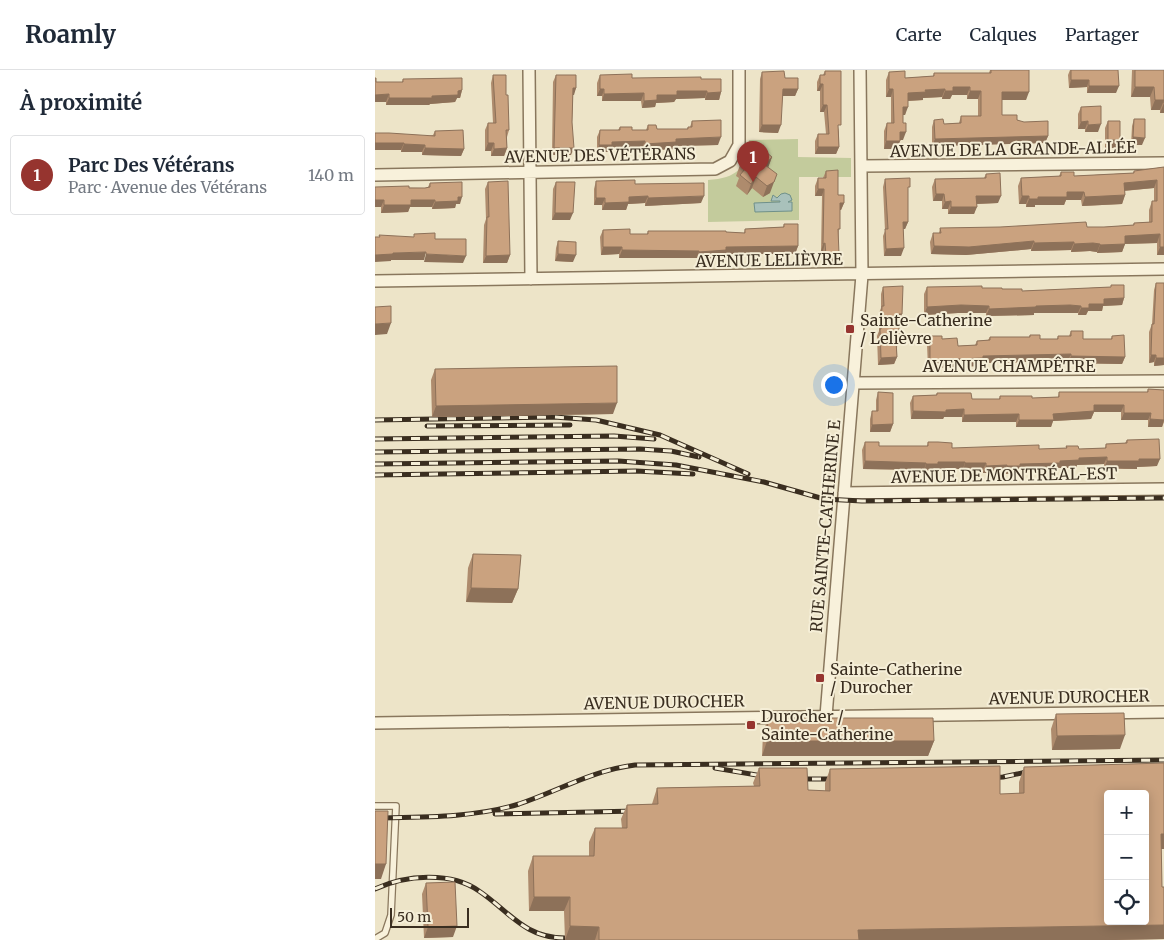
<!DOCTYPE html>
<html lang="fr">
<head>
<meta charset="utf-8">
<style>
  body { margin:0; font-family:Merriweather,serif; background:#f6f6f7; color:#1f2937 }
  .controls { position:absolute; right:15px; bottom:15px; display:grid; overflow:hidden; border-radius:5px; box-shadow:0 2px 12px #0003 }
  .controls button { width:45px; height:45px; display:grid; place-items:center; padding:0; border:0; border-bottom:1px solid #e0e1e3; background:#fff; color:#1f2937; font:25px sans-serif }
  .scale { position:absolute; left:15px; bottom:12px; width:79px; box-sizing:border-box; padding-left:5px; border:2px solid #3a2e20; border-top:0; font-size:14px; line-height:18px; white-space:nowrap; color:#3a2e20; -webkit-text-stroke:4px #f5eed7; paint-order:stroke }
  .you { position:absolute; left:458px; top:314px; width:18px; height:18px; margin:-12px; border:4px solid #fff; border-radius:50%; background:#1a73e8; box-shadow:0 0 0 8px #1a73e833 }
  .badge { display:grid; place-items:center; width:32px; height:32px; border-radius:50%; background:#96342f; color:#fff; font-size:16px; font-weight:700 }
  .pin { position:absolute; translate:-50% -41px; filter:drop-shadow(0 1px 2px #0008) }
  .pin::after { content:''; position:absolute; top:26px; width:18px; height:15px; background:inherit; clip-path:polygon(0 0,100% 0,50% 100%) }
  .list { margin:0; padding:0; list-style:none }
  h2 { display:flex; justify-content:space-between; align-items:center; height:65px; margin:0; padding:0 20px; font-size:21px }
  h2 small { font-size:16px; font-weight:400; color:#747a83 }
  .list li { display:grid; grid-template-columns:32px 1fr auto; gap:15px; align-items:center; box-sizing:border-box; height:80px; margin:0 10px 10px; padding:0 10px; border:1px solid #e0e1e3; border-radius:5px }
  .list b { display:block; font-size:19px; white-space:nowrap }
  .list p { margin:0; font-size:16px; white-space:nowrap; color:#747a83 }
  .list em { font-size:16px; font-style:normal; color:#747a83 }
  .icon { flex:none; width:28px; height:28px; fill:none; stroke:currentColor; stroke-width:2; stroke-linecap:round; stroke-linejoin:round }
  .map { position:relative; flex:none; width:789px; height:870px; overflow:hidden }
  header { display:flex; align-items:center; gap:30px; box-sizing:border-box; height:70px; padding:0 25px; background:#fff; border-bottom:1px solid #e0e1e3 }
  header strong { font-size:24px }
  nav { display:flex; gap:28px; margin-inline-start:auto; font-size:18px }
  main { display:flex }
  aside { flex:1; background:#fff }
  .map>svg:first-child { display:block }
  .green { fill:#c3cb9c }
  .water { fill:#a9c1bb; stroke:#6f908a }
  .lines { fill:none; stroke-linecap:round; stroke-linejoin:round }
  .lane-casing { stroke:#89775d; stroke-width:8 }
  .street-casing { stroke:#89775d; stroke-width:14 }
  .lane { stroke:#f8f1db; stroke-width:5.5 }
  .street { stroke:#f8f1db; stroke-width:11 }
  .rail-casing { stroke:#3a2e20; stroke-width:5 }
  .rail { stroke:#f5eed7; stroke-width:3; stroke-dasharray:9; stroke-linecap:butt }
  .wall { fill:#ae8b6d }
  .shaded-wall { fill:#8d7159 }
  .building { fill:#caa27f; stroke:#8d7159; fill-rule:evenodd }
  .poi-dot { fill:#96342f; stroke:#f5eed7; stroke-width:2 }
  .labels { text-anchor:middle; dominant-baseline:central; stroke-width:4; stroke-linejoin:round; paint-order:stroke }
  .street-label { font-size:16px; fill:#3a2e20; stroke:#f5eed7 }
  .poi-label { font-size:16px; fill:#3a2e20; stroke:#f5eed7; text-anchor:start }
</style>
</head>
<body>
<header>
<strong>Roamly</strong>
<nav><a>Carte</a><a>Calques</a><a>Partager</a></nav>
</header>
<main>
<aside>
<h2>À proximité<small></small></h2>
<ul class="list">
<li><span class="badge">1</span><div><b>Parc Des Vétérans</b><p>Parc · Avenue des Vétérans</p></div><em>140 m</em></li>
</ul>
</aside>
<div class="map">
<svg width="789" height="870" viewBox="0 0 789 870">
  <rect width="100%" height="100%" fill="#ede4c8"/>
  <path class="green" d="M423,69V87L476,88V107H424V150L333,152V110C362,108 371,99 374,70Z"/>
  <path class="water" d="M410,123L415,125L417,130L413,132H417V141L380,142L379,133L405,132V131H396L398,125L402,128L406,124Z"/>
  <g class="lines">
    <g class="lane-casing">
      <path id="lane" d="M0,736H21L16,845L10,863L0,869"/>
    </g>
    <g class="street-casing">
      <path id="street" d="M154,0L156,209
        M487,96L789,93
        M0,105L340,99L355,91L364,75V0
        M0,211L789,199
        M479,313L789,311
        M469,423L789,419
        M451,646L487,205L485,0
        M0,653L789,642"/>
    </g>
    <use href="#lane" class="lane"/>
    <use href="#street" class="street"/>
    <g class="rail-casing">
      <path id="rail" d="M0,350L179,347L221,350L285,365L373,404
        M52,356L195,355
        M0,369L239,366L279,369
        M0,382L265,379L296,381L324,387
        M0,394L243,391L301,395L389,412L449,429L487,431L789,428
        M0,405L261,401L318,404
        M340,698L394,707
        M612,708L628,707L661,700
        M419,709H464
        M120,744L262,741
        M0,748C48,747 98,748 144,734C183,721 218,700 260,695L789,690
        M0,819C30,805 76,801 104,821C134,841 149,868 190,868"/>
    </g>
    <use href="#rail" class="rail"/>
  </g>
  <path class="wall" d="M615,0H654L651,30H627V45L642,50L673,66L670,73L557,76V57L559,50L569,54L584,53L586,46H603V29H592V25H577L575,29H567V27L548,28V30L533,31L530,45H528V70H525L522,79H509V61L512,53H516V27H511V10L514,2L530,8L558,6L559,3H614Z
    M695,0H743L741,23H712V17L694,18L693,5Z
    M757,0H789V43H785V40H776L775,27H756Z
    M450,1L464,62V77L461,84H440V71L443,64H451L449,42H445V21H442V12L445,5H448Z
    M387,2L410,8L423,19L420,26H407L403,63L384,62L385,9Z
    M118,5L131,25L134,60L132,67V78L129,86H116V81H110V60L113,53H118L116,13Z
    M181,5L201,18L198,25L196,85H177L178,12Z
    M225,5L257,8L326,9L346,22L344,30H330V28L301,29L299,32L281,33L280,37L267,38L266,31H227V26H222V13Z
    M28,9L87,20L85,28H82L80,32L55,34L54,35H11V32H0L1,12H27Z
    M706,37L723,62H710V59H703V44Z
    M759,49L767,75H756L757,56Z
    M317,51L343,75L300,76L299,79L267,81V78L236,79L235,82H222V67L225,60H243L245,57L257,60H271L273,55L282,59H312L313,57H315Z
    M733,51L745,70L742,78H730V58Z
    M60,61L89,79L86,86L47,85V82H26V80H0L58,65Z
    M381,83L397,87L393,97L395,123L388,127L377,118L372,125L361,116L364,108L361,106L365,95Z
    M789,97V185H782V173L750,174L747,182L722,183V182L715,181L696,182V180L656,181V179L591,185L556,184L555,172L558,163H564L565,158L729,157L758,155L759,153L774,152V140L777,131H779V118L749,121L750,125L747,134L707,136L706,130H691L689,135H660V137H651V134H644L643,116L646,108L684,106L686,102L699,106L758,103L759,101Z
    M451,101L463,125L469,133L466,140H465L462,192H448V181H446L447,126H440V116L443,108H448Z
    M611,104L623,133L602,134L599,144H573V139H567V131H558L557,117L560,109L609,108Z
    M510,109L533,123V152L530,159H528L526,186H509L508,166L510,161L508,117Z
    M221,111L260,114L326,133L270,136V133L253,134L251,140H227V135H219V119Z
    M113,112L135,185L132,193H108L109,155L111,149L110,119Z
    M181,112L195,150H177L178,119Z
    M55,113L85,134H81L80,138L57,139V137H35L33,142L6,143V137L0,117L50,118L53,117Z
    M409,154L423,176L420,184H350L349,188L322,190V188H244V184L226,185L225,167L228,160L255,164H272L273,161L369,163L370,159L408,157Z
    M183,171L198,192L180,191L181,178Z
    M781,213H789V295L779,296V292L774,293V262L777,254L779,220Z
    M736,215L749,228L747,235L728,236L727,241H713L711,245H703V243H659V245L611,246V243H583L549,245V224L552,217L607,218L647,221L736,217Z
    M508,217L524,252L522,278V287L519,294L503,295L502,266L504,261V243L506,238V224Z
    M696,261L708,269H736L737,266L750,287L747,294L693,293V291L606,293L605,296L553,298L552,274L555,266L567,269L583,276L600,275L602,271L613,270L615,267H654L655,265L665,269H682L683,266H694Z
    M60,299L238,344L57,347L56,310Z
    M773,319L789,320V352L787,357H773V350H746V342H719L716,349L678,351L676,357H641V352H587V347H569L568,349H536L535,333L538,326L561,325L562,323L597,329H624L625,326L657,328L683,327L684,322H772Z
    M503,322L518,354L515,362H495V349L497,341H501V330Z
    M752,370L782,396L762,397V399H749L729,398V394L702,395L701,398H683L682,400L643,401L642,403L629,404V402L608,403V400L588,401V399H561V401L549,402V400L488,399L487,380L490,372L504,376H552L553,372L577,378L664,379L691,378V376L704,379L730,378L731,374L750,373Z
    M98,484L143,519L137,533L91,532L93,498Z
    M681,644L745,679L677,680L676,659Z
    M393,648L559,671L553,686H387L388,663Z
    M649,697L786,779L787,817H789V869L740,870H190L189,841H154L153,801L158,786H214V772L220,758H247L246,749L252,735L277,734L282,718L379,716L378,713L384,698L433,720L450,721V713L455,699L625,724H644V712Z
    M51,813L78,867L49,868L47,824Z"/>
  <path class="shaded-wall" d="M696,10H714L712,17L694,18Z
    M445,14H448L445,21H442Z
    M714,16H744L741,23H712Z
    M578,17H595L592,25H577L575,29H567L570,21Z
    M760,17H779L775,27H756Z
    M198,18H201L199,25H196Z
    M225,19H229L227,26H222Z
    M408,19H423L420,26H405Z
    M514,19H518L516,27H511Z
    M570,19L567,27L548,28V30L530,31L533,23L550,20Z
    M87,20L85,28H82L80,32L55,34L54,35H11L14,28L57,26L83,21Z
    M302,21H332L330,28L301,29L299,32L281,33L280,37L267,38L269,31L282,25Z
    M595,21H606L603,29H592Z
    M346,22L344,30H330L332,23Z
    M627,22H654L651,30H624Z
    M269,23L266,31H227L229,24Z
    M14,24L11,32H0V25Z
    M780,30H789L785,40H776Z
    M789,33V43H785Z
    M448,35H452L449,42H445Z
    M528,37H533L530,45H525Z
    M713,51L710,59H703L706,52Z
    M726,54L723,62H710L713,55Z
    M387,55H406L403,63L384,62Z
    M525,62H531L528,70H522Z
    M673,66L670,73L557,76L560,69Z
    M346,67L343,75L300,76L299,79L267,81L270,74L301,69Z
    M758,67L770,68L767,75H756Z
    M733,70H745L742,78H730Z
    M270,71L267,78L236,79L235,82H222L224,75L237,72Z
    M511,71H525L522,79H509Z
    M0,73H29L26,80H0Z
    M113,73H119L116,81H110Z
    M29,74L50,75L47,82H26Z
    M443,77H464L461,84H440Z
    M50,78L89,79L86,86L47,85Z
    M132,78L129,86H116L119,79Z
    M179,78H199L196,85H177Z
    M397,87L393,98L390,95Z
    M402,104L395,123L388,127L392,116Z
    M381,107L377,118L372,125L376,114Z
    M782,110L779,118L746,121L749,113Z
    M443,119H449L447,126H440Z
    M692,122H709L706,130H691L689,135H660V137H651L654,129Z
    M561,124H569L567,131H558Z
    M750,125L747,134L707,136L710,127Z
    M273,126L270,133L253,134L251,140H227L230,133L254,127Z
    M329,126L326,133L270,136L273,128Z
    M601,126H626L623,133L599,134Z
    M647,126H654L651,134H644Z
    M83,127H87L85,134H81L80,138L57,139L60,132Z
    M221,128H230L227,135H219Z
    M0,130H9L6,137H0Z
    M36,130H60L57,137H35L33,142L6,143L9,135Z
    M576,131L573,139H567L570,132Z
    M465,133H469L466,140H462Z
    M576,137H602L599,144H573Z
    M180,143H198L195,150H177Z
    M528,152H533L530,159H525Z
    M785,164L782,173L747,174L750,166Z
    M659,171L656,179L591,185L556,184L559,176Z
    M699,172L696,180L656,181L659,173Z
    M450,173L448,181H446L448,174Z
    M718,173L725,174L722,182L715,181L696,182L699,174Z
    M750,174L747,182L722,183L725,175Z
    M423,176L420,184H350L349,188L322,190L324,182L351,177Z
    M228,177H247L244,184L226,185Z
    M785,177H789V185H782Z
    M529,178L526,186H509L511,179Z
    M247,180L324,181L322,188H244Z
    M51,182L49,190H16V191L0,192V185L18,183Z
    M51,184L91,186L88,193L49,192Z
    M183,184L201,185L198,192L180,191Z
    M464,184L462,192H448L451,185Z
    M135,185L132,193H108L111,186Z
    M749,228L747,235L728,236L727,241H713L711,245H703L706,238L714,234L729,229Z
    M586,235L614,236L611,243H583L549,245L552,237Z
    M695,235L706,236L703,243H659V245L611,246L614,239L661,236Z
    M524,244H527L524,252Z
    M16,253L12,264L0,265V254Z
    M696,284L693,291L606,293L605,296L553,298L555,290L608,286Z
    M776,285H781L779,292L774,293Z
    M696,286L750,287L747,294L693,293Z
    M522,287L519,294L503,295L506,288Z
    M781,288H789V295L779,296Z
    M242,333L238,344L57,347L61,336Z
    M719,335H749L746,342H719L716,349L678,351L676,357H641L644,350L678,344Z
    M589,339L587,347H569L568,349H536L538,341Z
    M749,343H776L773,350H746Z
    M644,344L641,352H587L589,345Z
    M775,349L789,350L787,357H773Z
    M518,354L515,362H495L497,355Z
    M732,387L729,394L702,395L701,398H683L682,400L643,401L642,403L629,404L632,396L645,394L685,391L704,388Z
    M764,389H785L782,396L762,397V399L729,398L732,391Z
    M490,391L551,393L549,400L488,399Z
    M563,392H590L588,399H561V401L549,402L551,394Z
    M590,393H611L608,400L588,401Z
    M632,395L629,402L608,403L611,396Z
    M96,518L143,519L137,533L91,532Z
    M750,665L745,679L677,680L682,666Z
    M392,671H559L553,686H387Z
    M786,764H789V779H781Z
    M0,794H11L6,809H0Z
    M159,827H195L189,841H154Z
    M789,855V869L740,870H480L483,860Z
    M82,856L78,867L49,868L53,857Z
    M195,856L224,857L220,870H190Z"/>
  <path class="building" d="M616,0H654V22H627V45H642V50L649,52L673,51V66L560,69L559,50L568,49L569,54L586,53V46H606V21H595V17H578V21H570V19L550,20L551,22L533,23V37H528V53H531V62H525V71H511L512,53H519L518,19H514V2L530,1V8L559,6V3H616Z
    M696,0H743L744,16H714V10H696Z
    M760,0H789V33V30H780L779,17H760Z
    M409,1L410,8H423V19H408L406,55H387V2Z
    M450,1H466V55H463L464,77H443V64H454L452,35H448V14H445V5H450Z
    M257,4V8L326,7V9H346V22L332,23V21H302V25H282V30L269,31V23L229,24V19H225V5Z
    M118,5H131V25H133L134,60H131L132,78L119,79V73H113V53H121Z
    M181,5H201V18H198L197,52L199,78H179Z
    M0,8H1V12H28V9L87,8V20L83,21V25L57,26V28H14V24L0,25Z
    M726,36V54L713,55V51L706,52V37Z
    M759,49H770V68L758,67Z
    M346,50V67L301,69V72L270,74V71L237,72V75H224L225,60H245V57H257V60H273V55H281L282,59H313V57H317V51Z
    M733,51H745V70H733Z
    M88,60L89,79L50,78V75L29,74V73H0V63H14L60,66V61Z
    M386,78L397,87L390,95L402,104L399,112L392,116L381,107L376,114L365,105L370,99L365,95L377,80L381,83Z
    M789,97V177H785V164L750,166V174L725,175V174L718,173L699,174V172L659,173V171L594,177L559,176L558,163H566L565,158L625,157L711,152L712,157H729L759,155V153L777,152V131H782V110L749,113L750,125L710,127L709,122H692V127H663V129H654V126H647L646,108L686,106V102H699V106L759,103V101Z
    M463,100V125H469V133H465V159H463L464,184L451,185L450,173L448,174L449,119H443V108H451V101Z
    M625,103L626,126H601L602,137H576V131L570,132L569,124H561L560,109L611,108V104Z
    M535,108V117H533V152H528L529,178L511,179L510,159H513L510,109Z
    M260,110V114L329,113V126L273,128V126L254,127V132L230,133V128H221V111Z
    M133,111L135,185L111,186L112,147H114L113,112Z
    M87,112V127H83V131L60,132V130H36V135H9V130H0V117L34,116V118H50L55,117V113Z
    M181,112H200L198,143H180Z
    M409,154H423V176L351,177V180L324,182V181L247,180V177H228V160L255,159V164H273V161H351V162L370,163V159L409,157Z
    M60,163V169H91V186L51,184V182L18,183V184L0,185V167H5L4,165L39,167V164Z
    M183,171L201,172V185L183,184Z
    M781,213H789V288H781V285H776L777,254H779Z
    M736,215H749V228L729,229V234H714V238H706V236L695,235L661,236V237L614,239V236L586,235L552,237V217L607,216V218H627V219H647V221L736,217Z
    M528,216L527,244H524V271H521L522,287L506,288L505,259H506L507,236H509L508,217Z
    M16,236V253L0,254V237Z
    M696,261H708V269H737V266L749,265L750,287L696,286V284L608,286V288L555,290V266H567V269L582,268L583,276L602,275V271L615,270V267H655V265H665V269H683V266H696Z
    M242,296V333L61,336L60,299Z
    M773,319L789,320V350L775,349L776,343H749V335H719V341L678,344L679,350H644V344L589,345V339L571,340V342L538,341V326L562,325V323H596L597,329H625V326H657V328L684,327V322H773Z
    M503,322L518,323V354L497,355V341H503Z
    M784,369L785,389H764V391H732V387L704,388V390L685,391V393L645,394V396H632V395L611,396V393H590V392H563V394H551V393L490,391V372H504V376H553V372H563L577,373V378L664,375V379L692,378L691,376H703L704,379L731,378V374L752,373V370Z
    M98,484L146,485L143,519L96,518Z
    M749,643L750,665L682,666L681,644Z
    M393,648H558L559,671H392Z
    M789,693V764H786L787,817H789V855L483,860L484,870H224V857L195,856V827H159L158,786H219L220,758H252V735L283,734L282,718L385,716L384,698H432L433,720L455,721V699L625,696V724L649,723V697ZM733,724H770V851H733Z
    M0,741H13L11,794H0Z
    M80,812L82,856L53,857L51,813Z"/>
  <g class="poi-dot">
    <rect x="470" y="254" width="10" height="10" rx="2.5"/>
    <rect x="440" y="603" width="10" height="10" rx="2.5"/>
    <rect x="371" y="650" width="10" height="10" rx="2.5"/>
  </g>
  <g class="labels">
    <g class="street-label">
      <text transform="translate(638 79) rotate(-1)">AVENUE DE LA GRANDE-ALLÉE</text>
      <text transform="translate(225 85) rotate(-1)">AVENUE DES VÉTÉRANS</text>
      <text transform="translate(394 190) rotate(-1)">AVENUE LELIÈVRE</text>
      <text x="634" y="296">AVENUE CHAMPÊTRE</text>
      <text transform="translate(629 405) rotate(-1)">AVENUE DE MONTRÉAL-EST</text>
      <text transform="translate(450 456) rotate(-85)">RUE SAINTE-CATHERINE E</text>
      <text transform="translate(694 627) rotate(-1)">AVENUE DUROCHER</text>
      <text transform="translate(289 632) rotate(-1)">AVENUE DUROCHER</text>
    </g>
    <g class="poi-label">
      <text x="485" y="250">Sainte-Catherine<tspan x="485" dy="18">/ Lelièvre</tspan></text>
      <text x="455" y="599">Sainte-Catherine<tspan x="455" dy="18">/ Durocher</tspan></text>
      <text x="386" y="646">Durocher /<tspan x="386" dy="18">Sainte-Catherine</tspan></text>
    </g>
  </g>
</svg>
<div class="controls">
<button>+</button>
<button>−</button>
<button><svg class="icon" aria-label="locate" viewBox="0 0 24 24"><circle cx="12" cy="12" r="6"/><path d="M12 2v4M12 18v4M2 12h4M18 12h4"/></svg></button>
</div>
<div class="scale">50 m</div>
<div class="you"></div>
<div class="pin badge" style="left:378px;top:112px">1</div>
</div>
</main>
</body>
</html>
